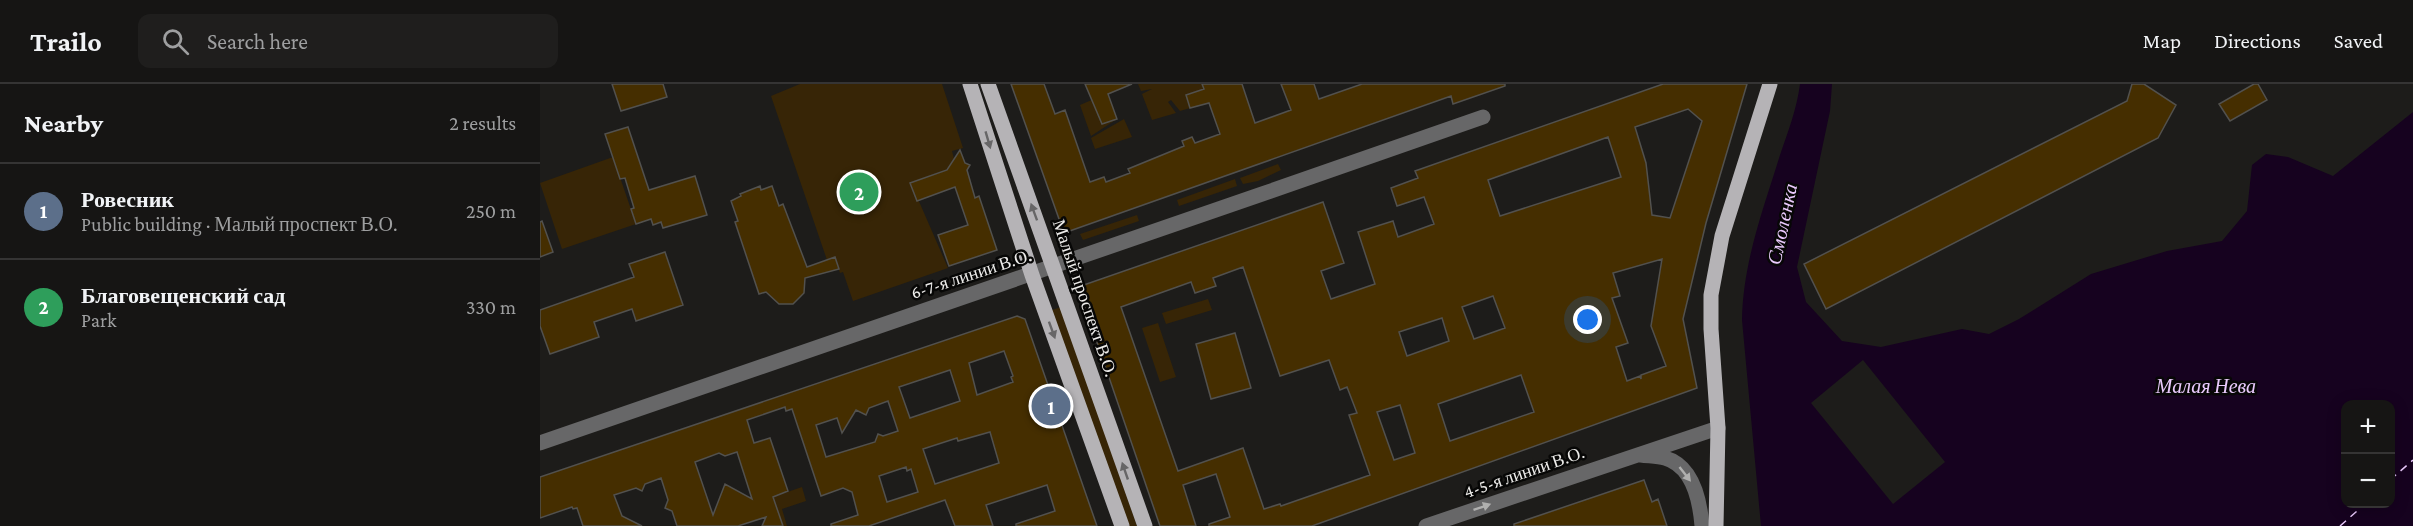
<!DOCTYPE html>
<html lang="en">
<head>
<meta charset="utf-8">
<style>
  body { margin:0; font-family:"Crimson Pro",serif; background:#1f1e1d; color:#f1f3f6 }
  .controls { position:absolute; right:18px; bottom:18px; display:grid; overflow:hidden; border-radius:12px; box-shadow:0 3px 15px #0003 }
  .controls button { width:54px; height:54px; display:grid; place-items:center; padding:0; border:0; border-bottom:2px solid #353434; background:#161514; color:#f1f3f6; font:30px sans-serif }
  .you { position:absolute; left:1048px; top:236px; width:21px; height:21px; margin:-15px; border:4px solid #fff; border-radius:50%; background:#1a73e8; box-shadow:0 0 0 9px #1a73e833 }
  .badge { display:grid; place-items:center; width:39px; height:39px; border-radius:50%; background:#d89af8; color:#fff; font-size:20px; font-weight:700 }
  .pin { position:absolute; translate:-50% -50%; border:3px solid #fff; box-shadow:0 2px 6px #0006 }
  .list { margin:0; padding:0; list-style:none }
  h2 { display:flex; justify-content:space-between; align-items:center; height:78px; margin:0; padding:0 24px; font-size:26px }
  h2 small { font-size:20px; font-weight:400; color:#9e9fa0 }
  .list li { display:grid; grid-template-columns:39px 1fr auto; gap:18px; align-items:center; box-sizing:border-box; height:96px; padding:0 24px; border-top:2px solid #353434 }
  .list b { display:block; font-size:22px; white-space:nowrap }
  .list p { margin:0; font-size:20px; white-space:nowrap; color:#9e9fa0 }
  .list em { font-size:20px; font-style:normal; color:#9e9fa0 }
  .icon { flex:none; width:33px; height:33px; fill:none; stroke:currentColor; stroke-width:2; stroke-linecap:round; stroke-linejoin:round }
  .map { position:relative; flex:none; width:1873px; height:442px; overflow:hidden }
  header { display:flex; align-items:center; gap:36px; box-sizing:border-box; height:84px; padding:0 30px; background:#161514; border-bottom:2px solid #353434 }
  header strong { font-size:28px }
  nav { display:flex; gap:33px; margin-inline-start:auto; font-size:21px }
  .search { width:420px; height:54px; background:#1f1e1d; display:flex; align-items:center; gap:15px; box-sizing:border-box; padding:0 21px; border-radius:12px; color:#9e9fa0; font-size:22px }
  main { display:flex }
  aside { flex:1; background:#161514 }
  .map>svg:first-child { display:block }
  .green { fill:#372506 }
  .water { fill:#16021f; fill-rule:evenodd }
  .pier { fill:#1d1c1a }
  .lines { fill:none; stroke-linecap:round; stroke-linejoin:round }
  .ferry { stroke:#eacafd; stroke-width:1.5; stroke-dasharray:8 6; stroke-linecap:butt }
  .building { fill:#452e00; stroke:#52514e; stroke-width:1.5; fill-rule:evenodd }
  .minor { stroke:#676768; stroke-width:15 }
  .major { stroke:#b5b3b6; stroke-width:15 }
  .oneway { fill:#676667 }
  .oneway2 { fill:#b0b0af }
  .labels { text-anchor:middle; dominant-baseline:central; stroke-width:5; stroke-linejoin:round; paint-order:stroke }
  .street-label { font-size:18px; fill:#ecebe9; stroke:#070706 }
  .water-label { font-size:20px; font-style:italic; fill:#eacafd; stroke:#070706 }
</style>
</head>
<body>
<header>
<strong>Trailo</strong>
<div class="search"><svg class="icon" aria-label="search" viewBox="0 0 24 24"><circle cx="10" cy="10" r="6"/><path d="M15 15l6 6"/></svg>Search here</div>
<nav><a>Map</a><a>Directions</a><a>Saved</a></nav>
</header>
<main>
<aside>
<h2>Nearby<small>2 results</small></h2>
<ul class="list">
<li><span class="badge" style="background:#5c6f8a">1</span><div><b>Ровесник</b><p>Public building · Малый проспект В.О.</p></div><em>250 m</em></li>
<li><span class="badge" style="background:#2e9e5b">2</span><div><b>Благовещенский сад</b><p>Park</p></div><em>330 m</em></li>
</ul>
</aside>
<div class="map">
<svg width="1873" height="442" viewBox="0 0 1873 442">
  <rect width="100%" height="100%" fill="#1d1c1a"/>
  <path class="green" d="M260,0H402L423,64L412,67L414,75L410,81L411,84L371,99L408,184L313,217L303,188L300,189L295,174L287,176L231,12Z
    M598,0H662L668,17L646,11L650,24L640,27L631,16L628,18L636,29L612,36L602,10L612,5L601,7Z
    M554,15L577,35L551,52L540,21Z
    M584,35L592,53L555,65L551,54Z
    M73,73L96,140L22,165L0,99Z
    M738,80L741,86L718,97L703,100L700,94Z
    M695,95L697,102L639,122L637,116Z
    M597,131L599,137L543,156L540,150Z
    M668,215L672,226L626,240L622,229Z
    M521,223L597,442H585L512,226Z
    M618,239L636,293L620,298L602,244Z
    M262,403L266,417L242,425L247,442H243L233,413Z"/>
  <path class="water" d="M1260,0H1292L1290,27L1257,183L1266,218L1302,257L1341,263L1422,245L1449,250L1479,235L1551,190L1627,167L1682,157L1707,127L1712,81L1726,70L1748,73L1793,92L1873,28V442H1221L1202,236C1203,178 1223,126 1240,71C1248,48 1257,24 1260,0ZM1806,320H1850V420H1806Z"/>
  <path class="pier" d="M1323,276L1405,378L1353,420L1271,319Z"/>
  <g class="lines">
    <path class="ferry" d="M1850,396L1873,376
      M1800,442L1825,420"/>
  </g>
  <path class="building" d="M72,0H123L127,13L81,27Z
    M471,0H504L515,30L525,26L550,98L564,93L566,98L590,89L588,85L644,62L642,57L652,53L655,59L680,50L669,19L650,24L646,11L664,5L662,0H702L715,39L751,26L741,0H774L779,15L822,0H965V2L913,20L911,12L524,149Z
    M545,0H592L568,10L577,35L562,40Z
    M1123,0H1207L1166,139L1143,235L1157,304L772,442H669V440L690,433L676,390L643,401L656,442H620L538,203L783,118L804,179L781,187L791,215L835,200L818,148L853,137L858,153L894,140L884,113L857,122L851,104L878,94L875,87ZM1148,25L1162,37L1130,134L1112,131L1106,79L1095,43ZM1068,53L1081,93L960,132L948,96ZM1122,175L1111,242L1126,282L1101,291V295L1100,292L1087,297L1076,263L1088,259L1072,214L1080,212L1073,189ZM703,183L740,292L789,276L800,306L807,303L817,329L809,331L830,391L741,422L740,420L724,425L703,364L638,387L581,223L651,198L655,209L676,202L673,194ZM953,212L965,244L934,255L922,223ZM902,234L909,257L867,272L859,248ZM981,291L994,328L910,357L898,320ZM860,321L875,369L854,376L837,328Z
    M1592,0H1604L1636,21L1618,54L1286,225L1264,180L1587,17Z
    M1714,0H1718L1727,16L1690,37L1679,20Z
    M88,43L109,106L155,92L167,131L123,144L121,138L113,141L111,135L96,140L91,125L94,124L85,94L80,95L65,50Z
    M420,66L425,79L430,81L427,86L435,114L439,112L457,166L409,182L398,151L428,141L415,103L377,117L370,99L407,86Z
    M220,102L221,106L232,102L239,122L243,120L267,183L295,173L299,185L265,194L264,209L253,220H239L226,208L219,210L195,138L198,137L191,117L201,112L200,110Z
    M2,137L13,168L0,173V138Z
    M125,168L143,221L96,237L92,225L54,238L59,253L10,270L0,242V226L94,193L89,180Z
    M477,232L485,235L557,442H476V440L515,427L507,401L446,421L453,442H415L405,416L329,442H291V440L318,431L312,408L303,404L281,412L252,325L246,327L245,323L207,336L214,359L230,354L248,407L233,413L243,442H222L226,433L198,442H137L132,427L125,424L128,416L121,394L105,400L102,407L96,404L74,411L82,432L102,442H43L37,424L33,425L32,423L0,434V393ZM464,267L473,292L471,293L473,298L437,311L429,279ZM410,286L420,317L370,334L359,303ZM348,317L358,347L343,352L338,350L335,358L286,373L276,341L297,334L302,349L316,326L326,331L329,324ZM450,348L459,379L395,400L383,365L417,354L418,357ZM197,368L212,415L185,400L173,431L155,378L179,369L185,372ZM366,383L367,387L371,385L378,408L347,418L339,392Z
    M695,249L711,304L671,315L656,260Z
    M1104,396L1112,418L1118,415L1127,442H974V440Z"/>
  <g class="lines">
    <path class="minor" d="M0,359C314,251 629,143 943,33
      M1101,371C1108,372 1118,372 1125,374C1153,382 1160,417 1162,442
      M886,442L1178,344"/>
    <path class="major" d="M430,0L492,191L582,442
      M448,0L605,442
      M1176,442L1178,344L1171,245V211L1182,152L1230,0"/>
  </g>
  <defs><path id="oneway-solid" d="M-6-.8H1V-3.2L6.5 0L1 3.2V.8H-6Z" transform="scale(1.5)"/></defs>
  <g class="oneway">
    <use href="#oneway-solid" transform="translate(448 56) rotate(74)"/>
    <use href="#oneway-solid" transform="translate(494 128) rotate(-110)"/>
    <use href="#oneway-solid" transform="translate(512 246) rotate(70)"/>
    <use href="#oneway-solid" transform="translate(585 387) rotate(-109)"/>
  </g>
  <g class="oneway2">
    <use href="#oneway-solid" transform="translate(1145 390) rotate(52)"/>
    <use href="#oneway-solid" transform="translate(942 423) rotate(-19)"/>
  </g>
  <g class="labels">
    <g class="street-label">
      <text transform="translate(431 190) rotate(-18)">6-7-я линии В.О.</text>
      <text transform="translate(545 214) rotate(71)">Малый проспект В.О.</text>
      <text transform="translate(984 388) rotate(-19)">4-5-я линии В.О.</text>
    </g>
    <g class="water-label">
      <text transform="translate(1242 140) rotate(-78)">Смоленка</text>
      <text x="1666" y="302">Малая Нева</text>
    </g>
  </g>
</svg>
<div class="controls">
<button>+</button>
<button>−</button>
</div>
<div class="you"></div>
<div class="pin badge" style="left:511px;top:322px;background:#5c6f8a">1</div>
<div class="pin badge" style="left:319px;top:108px;background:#2e9e5b">2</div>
</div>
</main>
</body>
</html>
